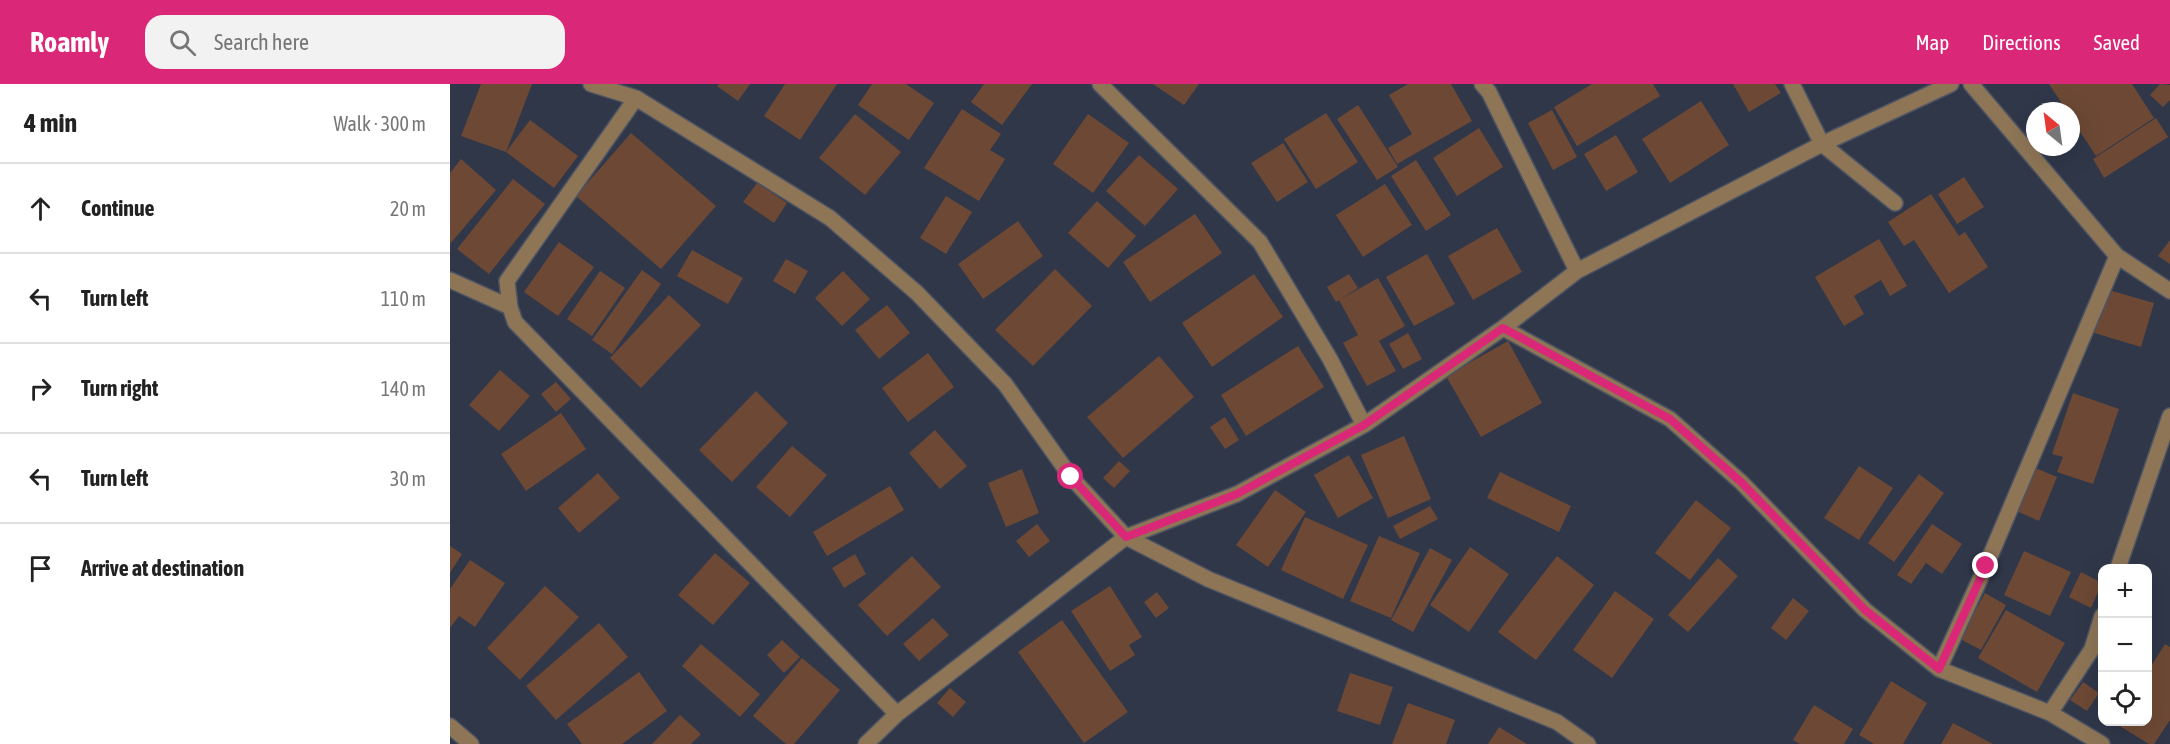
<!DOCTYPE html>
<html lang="en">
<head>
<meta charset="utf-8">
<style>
  body { margin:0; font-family:"Asap Condensed",sans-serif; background:#f2f2f2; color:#222 }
  .controls { position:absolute; right:18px; bottom:18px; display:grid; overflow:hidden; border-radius:12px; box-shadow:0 6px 24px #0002 }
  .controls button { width:54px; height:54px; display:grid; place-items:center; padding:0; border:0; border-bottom:2px solid #e0e0e0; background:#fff; color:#222; font:30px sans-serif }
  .compass { position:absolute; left:1576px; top:18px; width:54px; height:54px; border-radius:50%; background:#fff; box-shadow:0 6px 24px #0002; rotate:331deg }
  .stop { position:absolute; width:18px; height:18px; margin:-14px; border:4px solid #db2777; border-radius:50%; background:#fff }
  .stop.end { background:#db2777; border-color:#fff; box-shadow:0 2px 6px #0008 }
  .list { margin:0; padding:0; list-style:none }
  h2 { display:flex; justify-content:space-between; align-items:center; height:78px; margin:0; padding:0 24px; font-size:26px }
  h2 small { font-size:20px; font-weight:400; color:#767676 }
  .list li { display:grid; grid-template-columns:39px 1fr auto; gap:18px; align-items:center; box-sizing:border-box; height:90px; padding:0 24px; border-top:2px solid #e0e0e0 }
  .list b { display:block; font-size:22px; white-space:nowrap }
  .list em { font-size:20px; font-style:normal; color:#767676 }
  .icon { flex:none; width:33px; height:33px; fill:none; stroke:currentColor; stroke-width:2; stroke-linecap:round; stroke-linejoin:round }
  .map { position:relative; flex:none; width:1720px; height:660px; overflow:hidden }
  header { display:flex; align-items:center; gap:36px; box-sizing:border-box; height:84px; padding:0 30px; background:#db2777; color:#fff }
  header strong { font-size:28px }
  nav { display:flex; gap:33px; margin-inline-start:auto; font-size:21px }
  .search { width:420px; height:54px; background:#f2f2f2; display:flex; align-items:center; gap:15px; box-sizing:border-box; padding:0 21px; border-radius:18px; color:#767676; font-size:22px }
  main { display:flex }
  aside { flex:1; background:#fff }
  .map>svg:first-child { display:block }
  .building { fill:#6d4935 }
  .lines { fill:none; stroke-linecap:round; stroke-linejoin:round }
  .minor-casing { stroke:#4c5364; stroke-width:18 }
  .minor { stroke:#8d7556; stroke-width:15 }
  .route { stroke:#db2777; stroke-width:8 }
</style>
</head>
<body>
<header>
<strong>Roamly</strong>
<div class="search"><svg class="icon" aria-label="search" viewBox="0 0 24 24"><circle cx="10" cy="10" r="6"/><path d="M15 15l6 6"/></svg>Search here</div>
<nav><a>Map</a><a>Directions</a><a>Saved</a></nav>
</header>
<main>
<aside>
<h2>4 min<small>Walk · 300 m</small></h2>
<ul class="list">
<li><svg class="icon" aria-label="ahead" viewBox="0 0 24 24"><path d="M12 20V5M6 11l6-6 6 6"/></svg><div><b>Continue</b></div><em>20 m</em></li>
<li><svg class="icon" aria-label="left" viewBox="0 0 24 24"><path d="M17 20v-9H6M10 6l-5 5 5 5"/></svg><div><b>Turn left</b></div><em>110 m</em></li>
<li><svg class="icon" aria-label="right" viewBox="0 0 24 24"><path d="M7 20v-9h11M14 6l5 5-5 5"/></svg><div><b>Turn right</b></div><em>140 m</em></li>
<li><svg class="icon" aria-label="left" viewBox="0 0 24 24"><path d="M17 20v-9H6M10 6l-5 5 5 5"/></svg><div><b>Turn left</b></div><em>30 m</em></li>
<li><svg class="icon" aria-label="arrive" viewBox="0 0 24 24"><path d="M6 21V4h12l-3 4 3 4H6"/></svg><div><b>Arrive at destination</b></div></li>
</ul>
</aside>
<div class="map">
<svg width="1720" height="660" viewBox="0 0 1720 660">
  <rect width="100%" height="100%" fill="#2f3749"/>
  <path class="building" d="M31,0H82L56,68L80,36L128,72L104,104L56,68L11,52Z
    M269,0H300L288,17L267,2Z
    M335,0H387L350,56L314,32Z
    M422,0H456L484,19L459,56L408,21Z
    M534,0H582L552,41L521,18Z
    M703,0H749L734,21Z
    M958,0H1001L1022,37L947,80L938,64L962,50L939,11Z
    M1142,0H1203L1210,12L1127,62L1104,23Z
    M1283,0H1325L1331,9L1299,28Z
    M1599,0H1682L1704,34L1646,72L1621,34V27H1617Z
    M1710,0L1720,1V16L1713,23L1700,11Z
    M1251,17L1279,61L1220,99L1192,55Z
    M908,21L948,83L927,96L887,35Z
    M512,25L551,50L540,66L555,75L529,117L474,84Z
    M1102,26L1127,73L1103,86L1078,39Z
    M876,29L908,78L866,105L834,55Z
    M405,30L451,68L415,111L369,74Z
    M638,30L679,59L643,109L603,80Z
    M1706,34L1718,53L1654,94L1643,75Z
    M1029,44L1053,83L1007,112L983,74Z
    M181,49L266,122L211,185L126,112Z
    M1166,51L1188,88L1156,107L1134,70Z
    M833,59L858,98L827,118L801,79Z
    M689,71L728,105L695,142L656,107Z
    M11,75L46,106L0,160V89Z
    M966,76L1001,131L976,147L941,92Z
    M1514,93L1534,123L1507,140L1488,110Z
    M63,95L95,120L39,190L7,165Z
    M307,99L337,119L324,139L293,118Z
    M935,100L962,141L913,173L886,131Z
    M1481,110L1509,152L1515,148L1538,183L1499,209L1464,156L1454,162L1438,138Z
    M496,112L522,128L496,170L470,154Z
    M647,117L686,152L658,184L618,149Z
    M745,130L772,169L700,218L673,178Z
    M568,137L593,172L533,215L508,180Z
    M1047,144L1072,188L1023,216L998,172Z
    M1429,155L1457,202L1440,212L1431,196L1404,212L1414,230L1394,242L1365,193Z
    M1720,156V180L1708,172Z
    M109,158L144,183L108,232L74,208Z
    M242,166L293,194L278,220L227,192Z
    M977,170L1005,220L964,242L936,193Z
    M336,175L358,187L345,210L323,197Z
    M605,185L642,222L583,282L545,246Z
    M192,186L211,200L162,270L142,256Z
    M150,187L175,204L142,252L117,235Z
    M393,187L420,215L392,242L365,214Z
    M804,190L833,233L762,283L732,239Z
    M899,190L908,204L891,215L928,194L955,242L929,257L946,287L917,302L893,259L908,251L889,216L886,218L877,203Z
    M1655,205L1704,219L1691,263L1641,248Z
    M219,211L251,241L191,304L160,274Z
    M437,221L460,249L429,275L405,246Z
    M958,249L972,275L953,285L939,260Z
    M1058,257L1092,319L1031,353L996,292Z
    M848,262L874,303L796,352L771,311Z
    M478,269L504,303L458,338L432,304Z
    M709,272L744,313L673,374L637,333Z
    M50,286L80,312L49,347L19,321Z
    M106,298L121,315L106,328L91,310Z
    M306,307L338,339L282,398L249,366Z
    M1623,309L1669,325L1643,400L1607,388L1613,373L1602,370Z
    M111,329L136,365L76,407L51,370Z
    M775,333L789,356L775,365L760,343Z
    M485,346L517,382L490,405L459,369Z
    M954,352L981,415L938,434L911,371Z
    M342,362L377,391L340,433L306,403Z
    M899,371L923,414L888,434L864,391Z
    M669,377L680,387L664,404L653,394Z
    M1409,382L1443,404L1409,456L1374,434Z
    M1581,382L1607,393L1589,437L1564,426Z
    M572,385L589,429L556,443L538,399Z
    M1050,388L1121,422L1109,448L1037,414Z
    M148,389L170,414L129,449L108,424Z
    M1469,390L1494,409L1444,478L1418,459Z
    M440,402L454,426L377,472L363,448Z
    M825,406L856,428L818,483L786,461Z
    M1246,416L1281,444L1240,496L1205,469Z
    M980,422L988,435L950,455L943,442Z
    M855,433L918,461L893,515L831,486Z
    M587,440L600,457L579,473L566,457Z
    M1482,440L1512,460L1492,490L1476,479L1461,500L1447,491Z
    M929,452L970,469L941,534L900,517Z
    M0,462L12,470L0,489Z
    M1020,463L1059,490L1019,548L980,521Z
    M980,464L1002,476L963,548L941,536Z
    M1574,467L1621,488L1600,532L1554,511Z
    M265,469L300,499L263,541L228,511Z
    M405,470L416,490L394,504L382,484Z
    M462,472L491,503L437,552L408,521Z
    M1107,472L1144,501L1086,576L1048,548Z
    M1268,474L1288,492L1238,548L1218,531Z
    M20,476L55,499L25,543L9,532L0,544V505Z
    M1631,488L1652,499L1641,524L1619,513Z
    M95,502L129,533L70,596L37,564Z
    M660,502L692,553L679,561L685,571L660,587L621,527Z
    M1165,507L1204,535L1162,594L1123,566Z
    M707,508L719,524L706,534L694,518Z
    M1535,509L1556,521L1531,566L1510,555Z
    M1343,514L1359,527L1336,556L1321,544Z
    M1556,526L1615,559L1587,608L1528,574Z
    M483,534L499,551L469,577L453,560Z
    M612,536L678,628L634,659L568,568Z
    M149,539L178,573L106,636L76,602Z
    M332,556L350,573L334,589L317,571Z
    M251,560L310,610L290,633L232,582Z
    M1715,560L1720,563V636L1704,660H1699L1663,638H1698V587Z
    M352,574L390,606L344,660H336L303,632Z
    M189,588L217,627L172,660H132L117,640Z
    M900,589L943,603L930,641L887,627Z
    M1441,597L1477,619L1453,660H1424L1409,651Z
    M1633,598L1649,609L1637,627L1620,616Z
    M500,604L516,618L503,633L487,619Z
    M958,619L1005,636L996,660H942Z
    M1364,621L1403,645L1394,660H1350L1343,656Z
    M230,631L251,650L241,660H202Z
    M1503,639L1543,660H1491Z
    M1049,643L1077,660H1038Z"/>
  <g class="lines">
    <g class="minor-casing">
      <path id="minor" d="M141,0L186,14L380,134L467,209L555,300L621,393L676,453L758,495L1107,638L1138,660
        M650,0L810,158L880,275L914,341
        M1032,0L1039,8L1127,187
        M1342,0L1372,60L1445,119
        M1521,0L1667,172L1720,207
        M186,14L57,197L60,223L65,238L447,630
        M0,196L60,223
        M1053,244L1220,335L1291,398L1415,526L1489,585L1600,629L1652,660
        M1668,484L1720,332
        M1489,585L1536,482L1667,172
        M1600,629L1642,565L1652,532
        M0,642L21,660
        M416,660L447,630L676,453L787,410L914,341L1053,244L1127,187L1372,60L1501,0"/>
    </g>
    <use href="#minor" class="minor"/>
  </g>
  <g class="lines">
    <path class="route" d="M621,393L676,453L787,410L914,341L1053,244L1220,335L1291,398L1415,526L1489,585L1536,482"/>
  </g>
</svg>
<div class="controls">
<button>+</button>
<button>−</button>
<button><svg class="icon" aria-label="locate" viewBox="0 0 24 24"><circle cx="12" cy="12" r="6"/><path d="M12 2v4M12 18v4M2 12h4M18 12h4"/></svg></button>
</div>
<svg class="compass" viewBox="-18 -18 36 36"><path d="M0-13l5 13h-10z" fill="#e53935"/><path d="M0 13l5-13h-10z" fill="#767676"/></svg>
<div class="stop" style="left:621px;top:393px"></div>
<div class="stop end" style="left:1536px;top:482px"></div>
</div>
</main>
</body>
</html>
